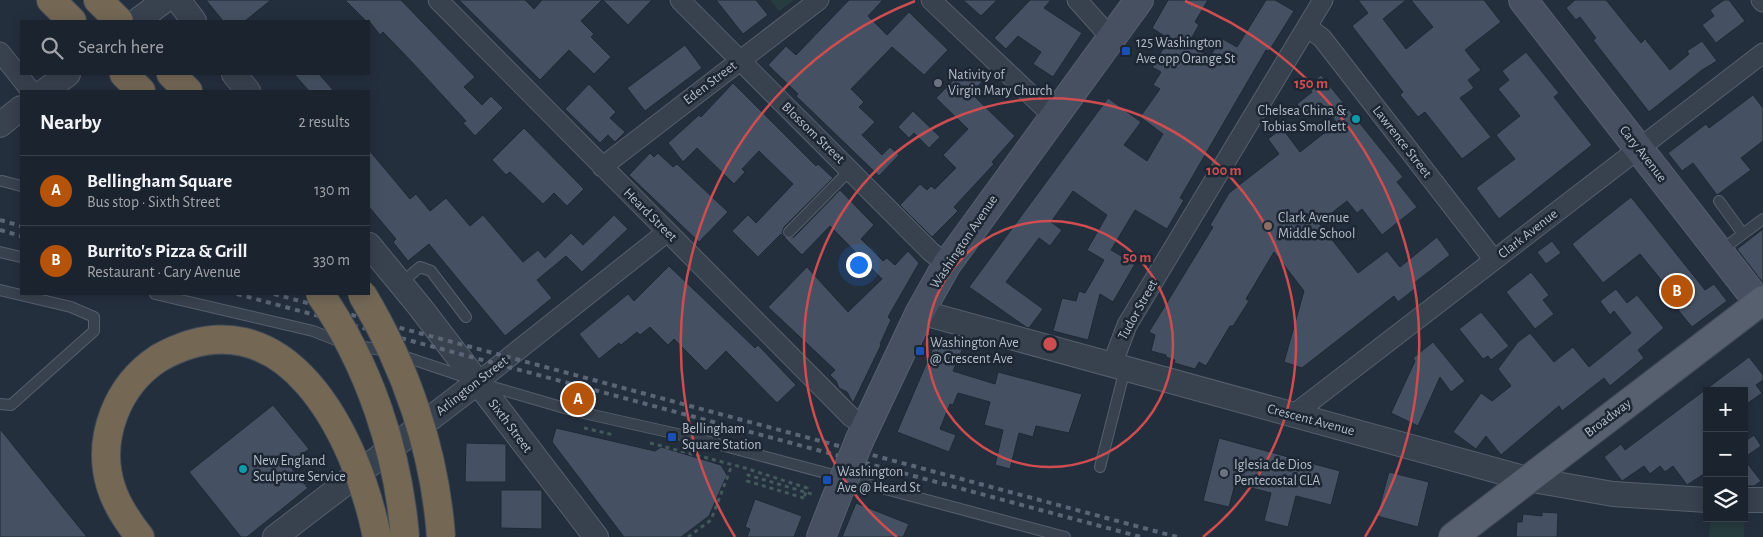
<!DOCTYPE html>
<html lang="en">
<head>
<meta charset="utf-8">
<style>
  body { margin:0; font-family:"Alegreya Sans",sans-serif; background:#282f3a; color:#f1f3f6 }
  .controls { position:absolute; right:15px; bottom:15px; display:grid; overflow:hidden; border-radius:0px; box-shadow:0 2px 12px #0003 }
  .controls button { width:45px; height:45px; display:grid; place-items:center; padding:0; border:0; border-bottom:1px solid #39404a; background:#1b232e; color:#f1f3f6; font:25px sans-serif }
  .you { position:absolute; left:858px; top:264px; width:18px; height:18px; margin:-12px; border:4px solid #fff; border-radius:50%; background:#1a73e8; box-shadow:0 0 0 8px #1a73e833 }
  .badge { display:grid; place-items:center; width:32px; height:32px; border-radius:50%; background:#b45309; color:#fff; font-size:16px; font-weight:700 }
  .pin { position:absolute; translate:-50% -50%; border:2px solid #fff; box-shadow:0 1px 5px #0006 }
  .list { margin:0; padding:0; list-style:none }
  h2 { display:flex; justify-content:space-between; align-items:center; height:65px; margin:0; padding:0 20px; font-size:21px }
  h2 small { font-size:16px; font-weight:400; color:#a0a4aa }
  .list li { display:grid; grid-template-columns:32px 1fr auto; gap:15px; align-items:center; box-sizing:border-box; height:70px; padding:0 20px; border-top:1px solid #39404a }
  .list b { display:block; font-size:19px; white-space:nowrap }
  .list p { margin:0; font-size:16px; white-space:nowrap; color:#a0a4aa }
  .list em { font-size:16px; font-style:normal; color:#a0a4aa }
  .icon { flex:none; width:28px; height:28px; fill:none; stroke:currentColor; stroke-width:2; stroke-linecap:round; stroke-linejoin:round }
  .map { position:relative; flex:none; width:1763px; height:537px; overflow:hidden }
  .search { position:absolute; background:#1b232e; box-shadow:0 2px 12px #0003; left:20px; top:20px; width:350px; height:55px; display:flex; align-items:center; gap:12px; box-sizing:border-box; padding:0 18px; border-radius:0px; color:#a0a4aa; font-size:19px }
  .panel { position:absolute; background:#1b232e; box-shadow:0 2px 12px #0003; left:20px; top:90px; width:350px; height:205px; border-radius:0px }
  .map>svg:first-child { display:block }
  .park { fill:#263c3f }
  .building { fill:#455162; stroke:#1f2835 }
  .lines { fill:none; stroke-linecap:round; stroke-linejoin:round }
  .service-casing { stroke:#565f6c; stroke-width:12 }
  .minor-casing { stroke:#565f6c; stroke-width:21 }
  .tertiary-casing { stroke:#565f6c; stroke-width:26 }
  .secondary-casing { stroke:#565f6c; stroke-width:30 }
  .primary-casing { stroke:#414a57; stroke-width:30 }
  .motorway-casing { stroke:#434c59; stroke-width:30 }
  .path { stroke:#44595c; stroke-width:3; stroke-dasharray:4 4; stroke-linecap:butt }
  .service { stroke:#38414e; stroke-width:10 }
  .minor { stroke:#38414e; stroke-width:19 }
  .tertiary { stroke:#38414e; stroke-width:24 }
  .secondary { stroke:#465061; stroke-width:28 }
  .primary { stroke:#56606e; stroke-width:28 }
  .motorway { stroke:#746855; stroke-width:28 }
  .rail { stroke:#5a6575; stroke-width:4; stroke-dasharray:5 5; stroke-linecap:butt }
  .secondary-bridge-casing { stroke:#565f6c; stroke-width:30; stroke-linecap:butt }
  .motorway-bridge-casing { stroke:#434c59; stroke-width:30; stroke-linecap:butt }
  .path-bridge { stroke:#44595c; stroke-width:3; stroke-dasharray:4 4; stroke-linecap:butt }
  .secondary-bridge { stroke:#465061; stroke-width:28 }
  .motorway-bridge { stroke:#746855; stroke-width:28 }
  .ring { fill:none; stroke:#ce4d50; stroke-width:2.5 }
  .transit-dot { fill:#1a4fb4; stroke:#1d2633; stroke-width:2 }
  .worship-dot { fill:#6b7280; stroke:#1d2633; stroke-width:2 }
  .culture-dot { fill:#0f9aa8; stroke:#1d2633; stroke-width:2 }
  .education-dot { fill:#8d6e63; stroke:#1d2633; stroke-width:2 }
  .labels { text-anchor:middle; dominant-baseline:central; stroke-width:5; stroke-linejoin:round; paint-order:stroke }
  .poi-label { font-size:14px; fill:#b4bcc9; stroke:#1d2633; text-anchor:start }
  .street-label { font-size:14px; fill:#b4bcc9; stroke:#1d2633 }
  .centre { fill:#ce4d50; stroke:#1d2633; stroke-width:2.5 }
  .ring-label { font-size:15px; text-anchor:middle; font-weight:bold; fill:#ce4d50; stroke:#1d2633; stroke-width:5; stroke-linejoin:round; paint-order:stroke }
</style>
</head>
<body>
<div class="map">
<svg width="1763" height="537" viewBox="0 0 1763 537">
  <rect width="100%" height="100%" fill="#242f3e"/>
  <path class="park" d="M770,0H794L779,11Z
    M1710,520L1744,521V537H1709Z"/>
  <path class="building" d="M206,0H271L245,21H223Z
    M345,0H401L475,77L464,87L482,105L491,96L503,108L475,136L463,123L466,121L411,61L383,32L380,35L369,21H366Z
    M459,0H525L534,9L542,0H602L581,21L594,34L591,37L611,57L594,74L569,50L540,80Z
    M603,0H652L628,25Z
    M716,0H756L768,15L743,34Z
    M849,0H883L868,16L887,35L909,12L948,50L924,75L892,47L851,89L864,102L859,107L875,122L862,135L882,155L890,147L899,155L879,176L796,96L798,94L768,65L786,46L796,55Z
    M963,0H997L981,16Z
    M1030,0H1051L1044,8L1082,33L1053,77L1033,64L1041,52L1018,36L1006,49L994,38Z
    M1168,0H1208L1195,22L1199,25L1188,44L1210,57L1221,38L1237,47L1266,0H1275L1294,11L1269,51L1266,50L1180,198L1184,200L1167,229L1135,210L1111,250L1135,264L1113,302L1100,294L1088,340L1053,331L1062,298L1076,301L1079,291L1085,293L1104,260L1087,250L1107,215L1073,191L1051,222L1062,230L1050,246L1039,238L1006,282L1043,309L1029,328L1026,327L969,287L1108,98L1141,122L1124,145L1147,161L1163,134L1140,117L1160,89L1153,85L1161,72L1152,67L1169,39L1152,28Z
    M1358,0H1406L1383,19L1406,49L1433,27L1411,0H1484L1501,22L1465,50L1481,70L1468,80L1474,88L1460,98L1491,137L1462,159L1425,112L1418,117L1400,95L1403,92L1352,26L1368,13Z
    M1575,0H1606L1641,43L1645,39L1670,70L1689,54L1687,51L1702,41L1717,61L1702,70L1649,112L1593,40L1596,38L1580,17L1576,20L1566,8Z
    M1724,0H1729L1745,21L1716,43L1702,25L1714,16L1710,10Z
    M685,45L702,68L645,111L627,88Z
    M1526,52L1559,93L1554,97L1592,145L1499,219L1476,188L1515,159L1496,135L1520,116L1498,89L1509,80L1502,71Z
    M966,67L982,82L971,93L1015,136L992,162L994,164L954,207L958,211L932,237L900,205L920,184L927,190L931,186L935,189L956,168L943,155L968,129L936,98Z
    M294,74H319L334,91H309Z
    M1321,75L1403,177L1397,182L1417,207L1382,235L1362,209L1357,213L1347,201L1319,223L1358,273L1387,251L1400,267L1437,237L1450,255L1413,284L1416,288L1398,302L1394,296L1302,368L1284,362L1304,291L1274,252L1246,299L1249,301L1233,326H1230L1206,366L1199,362L1195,369L1174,363L1175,360L1166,357V355L1151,351L1155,335L1149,332L1213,227L1210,225L1229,193L1279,154L1268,139L1282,128L1300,152L1337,123L1321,103L1306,115L1297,104L1312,92L1307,86Z
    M733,83L816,166L818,164L833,178L784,227L782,233L785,237H794L840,190L874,225L861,239L883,261L887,258L895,265L908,251L919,263L888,317L891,320L880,344L881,345L853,403L847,392L839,388L836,381L830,375L835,370L768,307L807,267L848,312L882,279L830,226L802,255L781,234L758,257L732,231L748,215L756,223L793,184L759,151L742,169L745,172L734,184L697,148L683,162L668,143L699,115L701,117Z
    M589,84L616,112L610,118L625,132L615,142L608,135L600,143L565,109Z
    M1753,95L1763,108V141L1741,158L1751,170L1717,195L1693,163L1682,171L1668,153L1706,124L1709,128Z
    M913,111L940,137L929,148L914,133L909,138L898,127Z
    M524,128L584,189L567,206L554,193L543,204L510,172L506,175L492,160Z
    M369,150L410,199L416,194L430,211L446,198L470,226L483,215L523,262L538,250L545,258L571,233L583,245L614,215L628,229L582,272L566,256L537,280L552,298L505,336L429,244L408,261L393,242L396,239L369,207Z
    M650,153L654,157L658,153L673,167L677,164L728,212L699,242L629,175Z
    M1631,197L1705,290L1714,284L1727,301L1692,327L1678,310L1683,307L1640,254L1603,283L1572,244Z
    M1763,229V283L1737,249Z
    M1552,241L1561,253L1546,264L1537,252Z
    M669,266L755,348L758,345L796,385L777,403L726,351L706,371L674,339L668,345L650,327L640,335L637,332L621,345L619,343L599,359L579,334L628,294L634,301Z
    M1531,272L1549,295L1543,300L1554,314L1535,329L1506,292Z
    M1616,289L1627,303L1637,295L1664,328L1638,350L1644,358L1610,386L1604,378L1562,411L1559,406L1501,455L1486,436L1476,449L1453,432L1481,393L1492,401L1511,386L1498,369L1518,342L1530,333L1554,362L1573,347L1589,367L1631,333L1614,311L1610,315L1600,301Z
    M1481,312L1509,346L1491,360L1488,356L1483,359L1459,329Z
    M936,341L963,348L953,371L995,384L998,372L1082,394L1069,433L1036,426L1033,437L1019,433L1010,469L995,465L1003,430L984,425L990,402L958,393L953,405L950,404L940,429L956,435L949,452L897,432Z
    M1433,342L1465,381L1451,392L1440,377L1418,426L1391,413L1415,361L1413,358Z
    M1749,357L1763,375V380L1756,385L1762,393L1744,406V391H1707V472L1687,485L1673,466L1665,472L1660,466L1650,474L1644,466L1622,481L1604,457L1621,444L1625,450Z
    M273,405L309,449L289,465L308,488L247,537H241L189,472Z
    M556,428L655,451L661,447L721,465L727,475L709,516L681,537H624L552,442Z
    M0,429L41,480L87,537H0Z
    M1754,435L1761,446L1744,458V442Z
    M1219,438L1340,471L1331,505L1296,496L1288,527L1264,521L1271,493L1235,484L1229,507L1203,501Z
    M466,443L506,444V482H465Z
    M1744,459L1761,481L1754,486H1744Z
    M1389,472L1429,482L1418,527L1377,516Z
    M501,490H542V529L501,528Z
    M755,499L802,516L794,537H747L750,529L745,527Z
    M856,503L909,524L903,537H842Z
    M1542,512L1558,513L1557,537H1516L1517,522H1522L1523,514L1542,516Z"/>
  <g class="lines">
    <g class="service-casing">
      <path id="service" d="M2,181L21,186
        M1719,201L1743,234
        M789,232L850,170
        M1720,251L1763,219
        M0,252L21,257
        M401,283L420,267L431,271L466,317
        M0,290L71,307L94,317V331L11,405L0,404
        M155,294L313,331L346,344L388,351L468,378
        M486,385L575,411L695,438L1065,537
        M1100,467L1125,369"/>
    </g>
    <g class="minor-casing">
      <path id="minor" d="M438,0L851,417L865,426
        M680,0L931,252L947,264
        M931,0L1054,117
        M1077,0L1112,39
        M1761,0L1763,2
        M1307,27L1322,38L1494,260
        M0,52L31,91
        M602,167L819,0
        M1112,365L1127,325L1323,0
        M478,382L667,232
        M1293,415L1763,53"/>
    </g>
    <g class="tertiary-casing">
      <path id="tertiary" d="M178,0L194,21
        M137,21L165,0
        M234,74L248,91
        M45,91L68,74
        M0,125L21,108
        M369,245L420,307L596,537
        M920,312L1527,479L1613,494L1707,500
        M1744,500H1763
        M275,537L478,382"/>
    </g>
    <g class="secondary-casing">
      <path id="secondary" d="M1523,0L1759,303
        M860,439L920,312L947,264L1139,0
        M821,537L835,501"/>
    </g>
    <g class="primary-casing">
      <path id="primary" d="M1453,537L1763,300"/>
    </g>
    <g class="motorway-casing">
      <path id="motorway" d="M51,0L72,21
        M98,0L119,21
        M124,74L141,91
        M171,74L188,91
        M140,537C128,522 117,506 111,487C96,439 117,385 159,358"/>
    </g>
    <path class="path" d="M584,428L614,435
      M650,443L745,468L807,488L804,498
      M688,537L711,520L732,465"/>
    <use href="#service" class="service"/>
    <use href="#minor" class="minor"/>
    <use href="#tertiary" class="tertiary"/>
    <use href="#secondary" class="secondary"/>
    <use href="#primary" class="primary"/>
    <use href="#motorway" class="motorway"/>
    <path class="rail" d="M0,220L21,226
      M0,230L21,236
      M237,294L1141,537
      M274,294L1177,537"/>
    <g class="secondary-bridge-casing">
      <path id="secondary-bridge" d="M835,501L860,439"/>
    </g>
    <g class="motorway-bridge-casing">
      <path id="motorway-bridge" d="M320,294C369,365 398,451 405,537
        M362,294C406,367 435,451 441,537
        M159,358C285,287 357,437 377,537"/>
    </g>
    <path class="path-bridge" d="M804,498L747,481L748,475L815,495"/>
    <use href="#secondary-bridge" class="secondary-bridge"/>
    <use href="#motorway-bridge" class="motorway-bridge"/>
  </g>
  <g class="ring">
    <circle cx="1050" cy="344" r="123"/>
    <path d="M897 537A246 246 0 1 1 1203 537"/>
    <path d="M735 537A369 369 0 0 1 915 1M1185 1A369 369 0 0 1 1365 537"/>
  </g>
  <g class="transit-dot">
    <rect x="1121" y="46" width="10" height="10" rx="2.5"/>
    <rect x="915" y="346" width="10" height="10" rx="2.5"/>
    <rect x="667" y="432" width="10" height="10" rx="2.5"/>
    <rect x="822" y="475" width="10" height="10" rx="2.5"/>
  </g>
  <g class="worship-dot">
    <circle cx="938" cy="83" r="5"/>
    <circle cx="1224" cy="473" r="5"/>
  </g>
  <g class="culture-dot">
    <circle cx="1356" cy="119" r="5"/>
    <circle cx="243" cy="469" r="5"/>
  </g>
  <circle class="education-dot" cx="1268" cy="226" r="5"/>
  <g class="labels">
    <g class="poi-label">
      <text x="1136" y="43">125 Washington<tspan x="1136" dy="16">Ave opp Orange St</tspan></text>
      <text x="948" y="75">Nativity of<tspan x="948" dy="16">Virgin Mary Church</tspan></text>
      <text x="1346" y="111" text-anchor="end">Chelsea China &amp;<tspan x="1346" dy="16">Tobias Smollett</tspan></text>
      <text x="1278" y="218">Clark Avenue<tspan x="1278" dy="16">Middle School</tspan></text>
      <text x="930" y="343">Washington Ave<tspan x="930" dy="16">@ Crescent Ave</tspan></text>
      <text x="682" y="429">Bellingham<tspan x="682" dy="16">Square Station</tspan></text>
      <text x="253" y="461">New England<tspan x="253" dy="16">Sculpture Service</tspan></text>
      <text x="1234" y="465">Iglesia de Dios<tspan x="1234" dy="16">Pentecostal CLA</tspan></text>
      <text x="837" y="472">Washington<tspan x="837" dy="16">Ave @ Heard St</tspan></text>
    </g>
    <g class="street-label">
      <text transform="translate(710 83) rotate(-37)">Eden Street</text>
      <text transform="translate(813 133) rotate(44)">Blossom Street</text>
      <text transform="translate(1402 142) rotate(52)">Lawrence Street</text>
      <text transform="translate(1643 154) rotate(52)">Cary Avenue</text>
      <text transform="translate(650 215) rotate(45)">Heard Street</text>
      <text transform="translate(1528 234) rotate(-38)">Clark Avenue</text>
      <text transform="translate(964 242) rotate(-56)">Washington Avenue</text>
      <text transform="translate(1138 310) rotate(-61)">Tudor Street</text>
      <text transform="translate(472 386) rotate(-38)">Arlington Street</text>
      <text transform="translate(1608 418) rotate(-37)">Broadway</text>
      <text transform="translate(1311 420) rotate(15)">Crescent Avenue</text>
      <text transform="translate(510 426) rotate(53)">Sixth Street</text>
    </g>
  </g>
  <circle cx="1050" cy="344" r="8" class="centre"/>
  <g class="ring-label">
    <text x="1311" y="88">150 m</text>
    <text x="1224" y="175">100 m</text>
    <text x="1137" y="262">50 m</text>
  </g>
</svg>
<div class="controls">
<button>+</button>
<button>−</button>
<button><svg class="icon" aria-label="layers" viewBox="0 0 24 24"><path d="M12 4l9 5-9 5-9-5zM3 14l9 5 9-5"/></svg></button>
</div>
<div class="you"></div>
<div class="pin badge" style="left:578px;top:399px">A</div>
<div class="pin badge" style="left:1677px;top:291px">B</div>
<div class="search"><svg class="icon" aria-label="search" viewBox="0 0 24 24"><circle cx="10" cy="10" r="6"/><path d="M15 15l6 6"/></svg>Search here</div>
<section class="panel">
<h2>Nearby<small>2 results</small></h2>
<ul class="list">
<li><span class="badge">A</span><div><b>Bellingham Square</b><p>Bus stop · Sixth Street</p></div><em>130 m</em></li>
<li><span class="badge">B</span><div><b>Burrito's Pizza &amp; Grill</b><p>Restaurant · Cary Avenue</p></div><em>330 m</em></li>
</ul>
</section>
</div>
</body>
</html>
